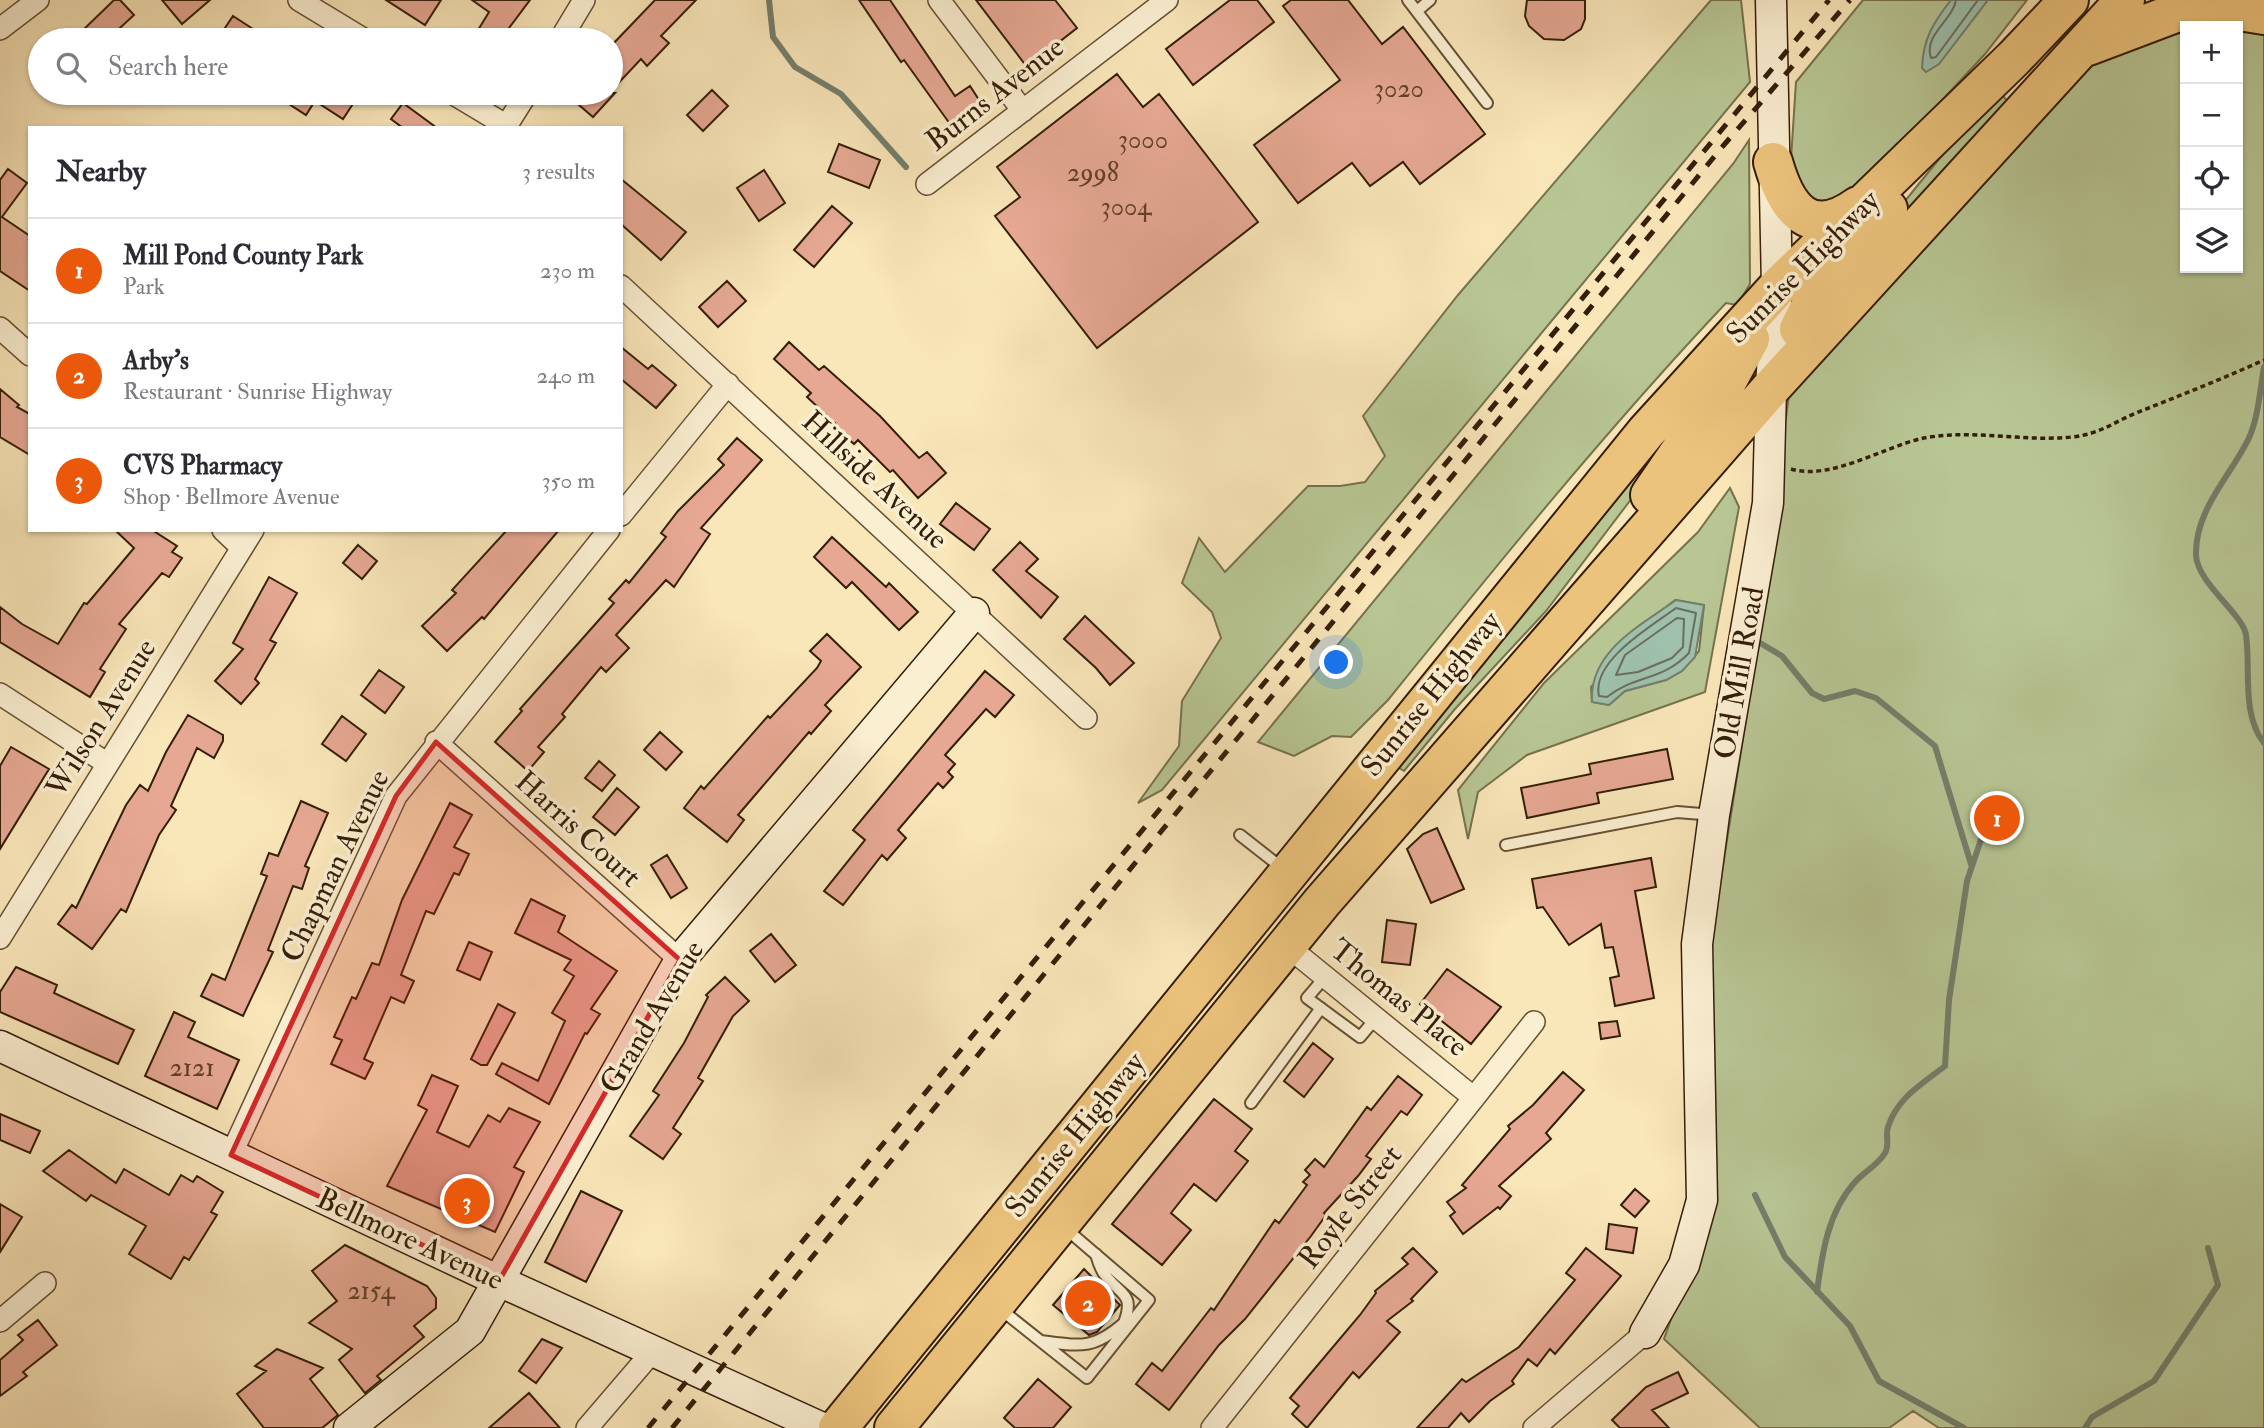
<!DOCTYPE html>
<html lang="en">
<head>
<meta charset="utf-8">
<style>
  body { margin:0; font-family:"IM FELL Double Pica",serif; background:#f7f7f7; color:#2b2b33 }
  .controls { position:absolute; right:21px; top:21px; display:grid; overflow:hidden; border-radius:0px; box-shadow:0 2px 5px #0004 }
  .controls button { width:63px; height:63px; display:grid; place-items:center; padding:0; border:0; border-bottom:2px solid #e1e1e2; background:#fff; color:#2b2b33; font:35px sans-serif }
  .you { position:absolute; left:1337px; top:663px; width:24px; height:24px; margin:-18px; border:5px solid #fff; border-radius:50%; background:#1a73e8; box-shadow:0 0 0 10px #1a73e833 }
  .badge { display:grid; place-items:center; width:46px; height:46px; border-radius:50%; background:#ea580c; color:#fff; font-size:23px; font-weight:700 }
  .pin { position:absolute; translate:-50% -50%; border:4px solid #fff; box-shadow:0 2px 7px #0006 }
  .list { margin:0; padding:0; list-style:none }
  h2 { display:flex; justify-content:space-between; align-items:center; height:91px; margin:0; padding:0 28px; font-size:30px }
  h2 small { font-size:23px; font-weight:400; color:#7c7c81 }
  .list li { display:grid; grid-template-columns:46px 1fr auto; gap:21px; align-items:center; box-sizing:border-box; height:105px; padding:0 28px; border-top:2px solid #e1e1e2 }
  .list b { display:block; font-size:26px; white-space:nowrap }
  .list p { margin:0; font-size:23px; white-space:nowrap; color:#7c7c81 }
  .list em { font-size:23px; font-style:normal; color:#7c7c81 }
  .icon { flex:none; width:38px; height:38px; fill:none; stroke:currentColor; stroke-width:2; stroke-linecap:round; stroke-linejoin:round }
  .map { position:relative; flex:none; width:2264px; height:1428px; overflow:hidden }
  .search { position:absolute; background:#fff; box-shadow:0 2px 5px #0004; left:28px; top:28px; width:595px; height:77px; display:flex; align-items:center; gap:18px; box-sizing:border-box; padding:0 24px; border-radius:38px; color:#7c7c81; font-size:26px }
  .panel { position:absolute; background:#fff; box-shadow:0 2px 5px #0004; left:28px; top:126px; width:595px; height:406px; border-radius:0px }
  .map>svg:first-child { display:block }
  .green { fill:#b8c694; stroke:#76724e; stroke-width:2; fill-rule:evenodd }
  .water { fill:#9ec0ad; stroke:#747f6b; stroke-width:2 }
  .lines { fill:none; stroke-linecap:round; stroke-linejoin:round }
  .shore { stroke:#6a6f5a; stroke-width:2 }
  .stream { stroke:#747f6b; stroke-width:6 }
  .building { fill:#e6a893; stroke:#351e07; stroke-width:2 }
  .lane-casing { stroke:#665034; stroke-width:14 }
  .street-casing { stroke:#665034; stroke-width:24 }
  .secondary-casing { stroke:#351e07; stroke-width:33 }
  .highway-casing { stroke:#351e07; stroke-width:42 }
  .path { stroke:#351e07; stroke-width:3.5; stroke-dasharray:5 3.5; stroke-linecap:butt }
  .lane { stroke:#fbefd2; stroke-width:10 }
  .street { stroke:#fbefd2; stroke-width:21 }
  .secondary { stroke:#fbefd2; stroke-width:30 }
  .highway { stroke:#ecc37c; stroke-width:38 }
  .rail { stroke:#351e07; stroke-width:5; stroke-dasharray:12 12; stroke-linecap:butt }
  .marked { fill:#d62828; fill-opacity:0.2; stroke:#d62828; stroke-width:5; stroke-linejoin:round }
  .labels { text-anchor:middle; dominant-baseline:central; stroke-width:7; stroke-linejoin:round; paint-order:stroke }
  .number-label { font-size:26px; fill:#61402a }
  .street-label { font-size:30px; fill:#351e07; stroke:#fbefd2 }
</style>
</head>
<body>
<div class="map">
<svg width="2264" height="1428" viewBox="0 0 2264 1428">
  <rect width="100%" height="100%" fill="#f9e6b9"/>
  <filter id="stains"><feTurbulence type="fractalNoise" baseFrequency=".00286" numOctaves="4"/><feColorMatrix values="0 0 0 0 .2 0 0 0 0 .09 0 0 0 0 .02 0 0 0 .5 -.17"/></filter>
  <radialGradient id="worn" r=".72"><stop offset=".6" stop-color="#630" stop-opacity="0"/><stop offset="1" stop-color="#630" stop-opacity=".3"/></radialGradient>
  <path class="green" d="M1711,0H1741L1750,82L1162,790L1138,803L1179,746L1182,701L1221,638L1212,612L1182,583L1199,538L1225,572L1308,486H1340L1365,482L1385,456L1363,416L1458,295Z
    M1863,0H2027L1985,54L1892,154L1841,197L1811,204L1797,188L1791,159L1796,82Z
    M2203,10L2264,23V1428H1939L1913,1411L1889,1428H1760L1664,1339L1714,1198L1710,948L1751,688L1790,387L2102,46ZM2185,26H2238V268H2185Z
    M2002,94L2009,104L1849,278L1844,276L1944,153Z
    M1749,140L1750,284L1737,305L1726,303C1607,429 1497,565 1388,700L1351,737L1332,736L1294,756L1258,742L1733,164Z
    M1712,393L1546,611L1455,709L1404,771L1396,766L1624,479Z
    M1730,488L1739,507L1705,692L1527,755L1478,792L1468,839L1458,790L1544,683L1698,532ZM1675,600L1704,605L1699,651L1682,671L1666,680L1625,691L1609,705L1592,702L1591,687L1644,624Z"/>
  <path class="water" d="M1951,0H1988L1939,64L1926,72L1922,68C1923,39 1933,23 1951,0Z
    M1676,600L1704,605L1695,657L1682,671L1666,680L1625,691L1609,705L1592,702C1589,651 1640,626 1676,600Z"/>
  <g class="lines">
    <path class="shore" d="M1956,0C1953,20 1923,35 1931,58L1936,57L1978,0
      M1676,608L1696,613L1689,653C1661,682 1636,674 1607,697L1599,696C1591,661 1652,626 1676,608Z
      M1677,618L1684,619L1683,647L1672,658L1638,672L1616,675L1625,655Z"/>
    <path class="stream" d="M769,0L773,37L795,67L841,94L906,167
      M2264,367C2260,390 2258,420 2248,440C2229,478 2195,510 2196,555C2197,583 2243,614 2246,635C2251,669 2241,714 2264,743
      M1760,643L1782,656L1812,693L1824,699L1855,691L1876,698L1935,746L1971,864
      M1755,1195L1785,1257L1850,1326L1879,1381L1964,1428
      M1817,1292C1822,1253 1828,1212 1855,1182C1865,1171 1877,1166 1885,1153C1890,1145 1885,1135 1888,1127C1897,1098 1922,1084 1945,1066L1949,1000L1967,881L1991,810
      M2085,1428L2092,1417L2154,1381L2218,1285L2208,1248"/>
  </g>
  <path class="building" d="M114,0H120L134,15L107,40H88L80,33Z
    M162,0H210L182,24Z
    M386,0H441L425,25Z
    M472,0H530L500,40H472L489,12Z
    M655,0H696L661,36L669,43L647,66L641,59L611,91V46Z
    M859,0H890L955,96L970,86L981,103L950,124L904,60L901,62Z
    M976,0H1055L1077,28L1027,67Z
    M1230,0H1257L1274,22L1193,85L1166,49Z
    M1291,0H1348L1382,44L1403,27L1485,134L1420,184L1403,162L1370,186L1352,163L1298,203L1254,145L1340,80L1283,6Z
    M1527,0H1585V19L1581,29L1564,40L1544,39L1529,26L1525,16Z
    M233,16L270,40H217Z
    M1117,74L1143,107L1159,94L1258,222L1097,348L995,216L1020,197L997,167Z
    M712,90L728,106L703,131L687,115Z
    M272,93H360L343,119L315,101L306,115Z
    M565,93H615L593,117Z
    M403,103L437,128H403L391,119Z
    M839,144L880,160L869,188L828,172Z
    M8,169L27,183L2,217L30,236V291L0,271V180Z
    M764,170L785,203L759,221L737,188Z
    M621,179L686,232L661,260L621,224Z
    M832,206L852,223L814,267L794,250Z
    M727,281L746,301L718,327L699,307Z
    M789,342L819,370L824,366L880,416L919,458L927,452L946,473L918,498L893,470L890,472L858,440L854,444L835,427L837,425L807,397L811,393L774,359Z
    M621,347L648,369L652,365L676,385L656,408L621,379Z
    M0,389L19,405L17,407L30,414V455L0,437Z
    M737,438L762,460L701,528L710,534L674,587L666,580L616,635L629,648L606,672L601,667L562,714L565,717L538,747L544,752L528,771L495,742L522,711L520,709L614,603L609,599L626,580L629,583L666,537L661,533L678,511L724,465L718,459Z
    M956,503L990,529L974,550L940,524Z
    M115,530H152L177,546L172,552L182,558L169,577L162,573L119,624L126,629L100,669L105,672L90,697L0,642V607L22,624L58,644L84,603L87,604L134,548Z
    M507,530H559L484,619L482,617L447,651L422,626L456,593L452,590Z
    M832,537L886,587L889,583L918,612L899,630L852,582L846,588L814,557Z
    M1020,542L1038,559L1026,571L1058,597L1041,618L993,570Z
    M358,545L377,561L362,579L343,563Z
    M269,577L297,593L270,640L276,643L255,679L259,683L241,704L215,681L243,649L233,643Z
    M1085,616L1134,663L1110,685L1096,668L1064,639Z
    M827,634L861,667L825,705L831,711L811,734L809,732L738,815L744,820L727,842L684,808L701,786L704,789L768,716L770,718L817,668L821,661L810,651Z
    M379,670L404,687L385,713L361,695Z
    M985,671L1014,695L995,717L986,709L945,755L955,764L948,772L953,777L943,788L938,783L898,830L906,838L887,860L882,855L843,905L824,891L865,840L853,830Z
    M188,715L223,735V741L214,758L197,748L171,806L176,810L159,835L126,912L121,909L92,949L58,924L72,905L76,908L126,805L140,785L148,791L166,752Z
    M342,716L366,734L346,761L322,744Z
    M660,732L682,752L666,770L644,750Z
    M11,747L49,769L0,849V766Z
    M1667,749L1673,779L1597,793L1599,803L1527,818L1521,788L1591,774L1589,764Z
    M599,761L615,775L602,791L585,778Z
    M617,788L639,807L615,835L593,817Z
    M301,801L328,813L305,866L309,868L302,889L293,886L268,950L273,952L243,1016L201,996L212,974L225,980L267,876L261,874L269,853L278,856Z
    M450,803L472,815L454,847L469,854L459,875L454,873L434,914L426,911L401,975L414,981L404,1003L391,997L364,1059L373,1063L365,1079L331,1064L342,1040L334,1037L352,997L356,999L372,963L379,965L402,900Z
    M1437,828L1464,889L1431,903L1407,849L1423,834Z
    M667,855L687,888L671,898L651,865Z
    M1651,858L1656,887L1635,891L1654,998L1615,1006L1610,978L1619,976L1613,947L1605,948L1601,924L1569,945L1543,907L1537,908L1532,879Z
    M531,899L565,916L558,932L617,971L591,1009L600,1014L587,1034L585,1033L549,1104L496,1074L502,1063L538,1081L565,1021L552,1013L574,976L564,970L571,960L515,933Z
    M1387,920L1416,924L1410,965L1382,962Z
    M771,934L796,965L775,982L750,951Z
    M469,942L492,952L480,980L457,970Z
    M16,967L57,985L54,993L134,1030L118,1064L0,1012V992Z
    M1447,969L1501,1007L1471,1044L1420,1004Z
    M725,977L749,1001L733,1016L698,1078L703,1081L673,1128L681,1134L663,1159L630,1136L659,1095L653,1091L684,1043L708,997L706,995Z
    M498,1004L515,1013L487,1065H481L471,1059Z
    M174,1012L195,1022L188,1037L239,1060L217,1109L145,1076Z
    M1617,1021L1620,1036L1601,1039L1599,1023Z
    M1313,1043L1333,1059L1304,1097L1284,1081Z
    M1563,1072L1584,1090L1546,1133L1551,1139L1499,1186L1511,1196L1500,1209L1498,1207L1463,1234L1450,1216L1455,1212L1447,1202L1466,1188L1462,1185L1510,1129L1508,1126L1533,1105Z
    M432,1075L458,1086L437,1132L469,1147L488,1115L500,1122L509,1108L540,1122L514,1167L524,1172L495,1232L387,1186L427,1110L418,1105Z
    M1398,1076L1422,1095L1407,1115L1401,1111L1366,1156L1371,1159L1358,1176L1324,1213L1326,1215L1311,1236L1245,1319L1219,1345L1169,1410L1136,1384L1152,1363L1162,1371L1211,1308L1214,1310L1275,1220L1279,1223L1307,1185L1303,1182L1310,1175L1305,1170L1315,1159L1324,1167L1367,1107L1371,1110Z
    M1214,1099L1252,1129L1235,1151L1248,1161L1216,1201L1194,1184L1171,1213L1191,1230L1162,1265L1112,1224Z
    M0,1114L40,1131L30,1153L0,1140Z
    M69,1150L116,1183L124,1169L169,1195L181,1175L193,1182L197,1176L223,1192L211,1212L217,1215L189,1260L184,1257L171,1279L129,1254L146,1226L91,1195L86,1201L43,1171Z
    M1635,1189L1649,1201L1635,1217L1621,1205Z
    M581,1191L622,1211L586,1282L545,1262Z
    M0,1204L22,1217L0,1252Z
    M1609,1224L1637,1228L1633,1253L1606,1249Z
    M345,1245L427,1286L436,1298V1308L414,1326L424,1337L377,1376L381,1380L365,1393L339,1360L352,1349L309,1323L337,1301L312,1271Z
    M1413,1248L1437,1272L1411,1299L1413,1301L1387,1321L1400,1332L1359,1378L1353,1372L1307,1428L1292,1414L1299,1406L1290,1398L1360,1315L1376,1293L1375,1291L1408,1264L1402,1258Z
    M1586,1248L1621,1276L1555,1354L1550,1349L1537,1366L1528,1359L1512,1381L1514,1384L1490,1401L1469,1422L1461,1413L1448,1428H1417L1462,1379L1466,1382L1519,1347L1575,1280L1566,1273Z
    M1084,1269L1120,1305L1097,1332L1089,1335L1053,1305Z
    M38,1320L57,1345L23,1372L27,1376L0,1396V1360L23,1340L18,1335Z
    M542,1339L562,1348L536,1383L519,1371Z
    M277,1349L323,1368L310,1379L338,1415L322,1428H264L237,1394L266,1371L255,1366Z
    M1678,1372L1688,1393L1652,1410L1669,1428H1620L1612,1420L1646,1387Z
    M1038,1379L1071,1407L1053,1428H1015L1004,1418Z
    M529,1393L560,1428H489Z"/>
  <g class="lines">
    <g class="lane-casing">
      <path id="lane" d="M1408,0L1487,103
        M1417,11L1430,0
        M1240,835L1282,868
        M1506,845L1677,812L1714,815
        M1325,977L1307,998L1360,1037L1376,1018
        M1251,1103L1321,1008
        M999,1308L1087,1378L1149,1300L1065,1228
        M1041,1341C1080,1346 1093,1350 1124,1323C1135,1293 1121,1296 1105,1275C1100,1269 1098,1261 1096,1254"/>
    </g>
    <g class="street-casing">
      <path id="street" d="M299,0L365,40
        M939,0L1023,111
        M0,29L38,0
        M560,40L584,0
        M452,93L507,126
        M505,128L527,93
        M927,184L1167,0
        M621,286L1086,718
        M0,328L30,355
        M621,515L728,384
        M223,530L242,548
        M0,694L108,764
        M436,742L680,960
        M0,938L253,530
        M1286,945L1474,1098
        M231,1155L396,796L609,530
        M0,1321L45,1283
        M587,1428L653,1351
        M1212,1428L1534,1022
        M1534,1428L1645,1333"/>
    </g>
    <g class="secondary-casing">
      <path id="secondary" d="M0,1046L499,1281L822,1428
        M1645,1333L1684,1265L1702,1200L1697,944L1714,815L1768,503L1771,388L1777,288L1771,0
        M349,1428L470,1331L680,960L974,613"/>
    </g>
    <g class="highway-casing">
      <path id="highway" d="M2088,46L2178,12L2221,8L2264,15
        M1773,162C1786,208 1809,241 1858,206
        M1799,329L1810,307L1888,209
        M1650,495L1724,387L1750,339
        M838,1428L1646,432L1777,288L2014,58L2069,0
        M894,1428L1322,902L1771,388L2125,0"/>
    </g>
    <path class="path" d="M1791,469C1831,481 1885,446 1924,438C1974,429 2022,442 2072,437C2100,434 2112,423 2136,413C2179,396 2222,379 2264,360"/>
    <use href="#lane" class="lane"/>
    <use href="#street" class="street"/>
    <use href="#secondary" class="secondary"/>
    <use href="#highway" class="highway"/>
    <path class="rail" d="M648,1428L1829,0
      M672,1428L1723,146L1850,0"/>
  </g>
  <path class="marked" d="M436,742L680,960L499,1281L231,1155L396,796Z"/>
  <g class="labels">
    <g class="number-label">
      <text x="1399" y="89">3020</text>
      <text x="1143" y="140">3000</text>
      <text x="1093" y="173">2998</text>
      <text x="1126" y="207">3004</text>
      <text x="192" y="1068">2121</text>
      <text x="371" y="1291">2154</text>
    </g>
    <g class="street-label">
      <text transform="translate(995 94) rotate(-38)">Burns Avenue</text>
      <text transform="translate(1803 267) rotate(-45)">Sunrise Highway</text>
      <text transform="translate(875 480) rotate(43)">Hillside Avenue</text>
      <text transform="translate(1739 673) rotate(-80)">Old Mill Road</text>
      <text transform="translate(1431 694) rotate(-51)">Sunrise Highway</text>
      <text transform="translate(101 718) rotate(-58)">Wilson Avenue</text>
      <text transform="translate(578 829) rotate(42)">Harris Court</text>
      <text transform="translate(335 866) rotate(-64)">Chapman Avenue</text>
      <text transform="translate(1399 998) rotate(39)">Thomas Place</text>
      <text transform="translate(652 1017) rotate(-59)">Grand Avenue</text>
      <text transform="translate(1075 1135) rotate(-51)">Sunrise Highway</text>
      <text transform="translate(1350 1207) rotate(-52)">Royle Street</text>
      <text transform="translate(410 1239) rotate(25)">Bellmore Avenue</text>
    </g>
  </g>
  <rect width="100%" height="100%" filter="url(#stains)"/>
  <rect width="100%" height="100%" fill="url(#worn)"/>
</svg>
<div class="controls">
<button>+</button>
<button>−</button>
<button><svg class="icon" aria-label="locate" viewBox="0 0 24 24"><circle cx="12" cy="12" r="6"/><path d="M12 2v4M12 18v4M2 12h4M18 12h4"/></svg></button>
<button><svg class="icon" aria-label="layers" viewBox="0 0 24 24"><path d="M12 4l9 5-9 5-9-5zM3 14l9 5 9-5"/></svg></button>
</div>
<div class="you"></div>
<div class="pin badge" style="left:1997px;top:818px">1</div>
<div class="pin badge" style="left:1088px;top:1303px">2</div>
<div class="pin badge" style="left:467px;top:1201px">3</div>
<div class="search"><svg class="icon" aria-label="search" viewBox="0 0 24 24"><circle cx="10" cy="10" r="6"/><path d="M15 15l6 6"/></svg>Search here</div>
<section class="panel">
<h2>Nearby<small>3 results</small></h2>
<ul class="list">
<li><span class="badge">1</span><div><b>Mill Pond County Park</b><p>Park</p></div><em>230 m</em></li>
<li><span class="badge">2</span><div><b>Arby's</b><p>Restaurant · Sunrise Highway</p></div><em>240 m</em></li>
<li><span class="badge">3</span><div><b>CVS Pharmacy</b><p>Shop · Bellmore Avenue</p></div><em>350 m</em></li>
</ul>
</section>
</div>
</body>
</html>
